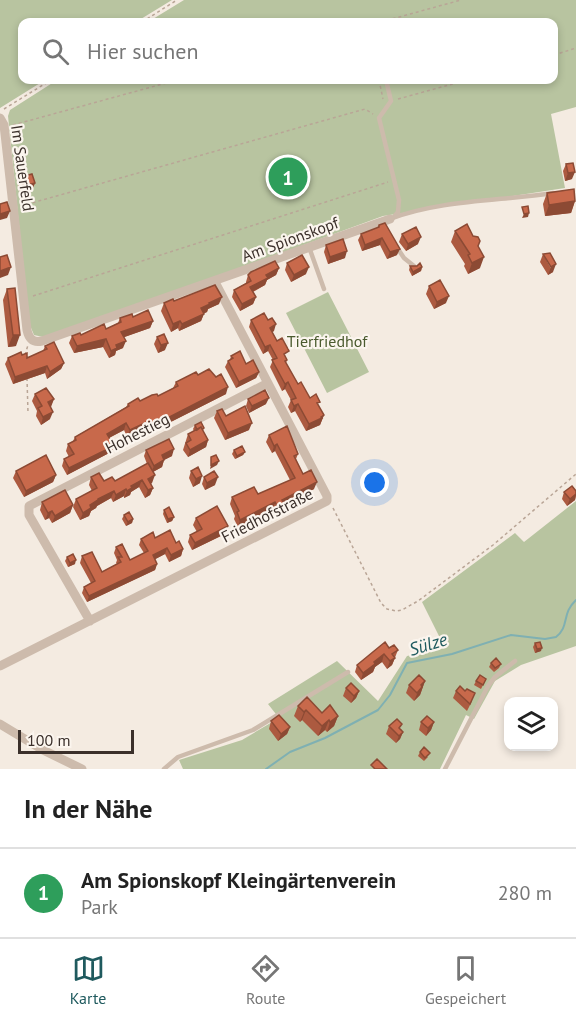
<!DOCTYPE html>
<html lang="de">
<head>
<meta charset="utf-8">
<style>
  body { margin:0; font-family:"PT Sans",sans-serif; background:#f2f2f2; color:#222 }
  .controls { position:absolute; right:18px; bottom:18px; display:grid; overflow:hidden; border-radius:12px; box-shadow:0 3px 9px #0003 }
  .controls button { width:54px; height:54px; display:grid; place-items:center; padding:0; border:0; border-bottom:2px solid #e0e0e0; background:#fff; color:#222; font:30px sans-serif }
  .scale { position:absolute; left:18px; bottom:15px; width:116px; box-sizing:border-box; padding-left:6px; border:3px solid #3b302b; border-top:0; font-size:16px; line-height:21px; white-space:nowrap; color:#3b302b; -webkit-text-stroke:4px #fbf5ee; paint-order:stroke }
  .you { position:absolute; left:375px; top:483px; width:21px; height:21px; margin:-15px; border:4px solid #fff; border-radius:50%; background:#1a73e8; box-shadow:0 0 0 9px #1a73e833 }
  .badge { display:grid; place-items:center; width:39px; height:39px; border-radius:50%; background:#1f5a5e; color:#fff; font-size:20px; font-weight:700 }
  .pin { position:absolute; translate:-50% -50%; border:3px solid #fff; box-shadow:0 2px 6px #0006 }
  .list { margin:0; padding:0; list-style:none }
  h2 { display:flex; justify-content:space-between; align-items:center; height:78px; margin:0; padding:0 24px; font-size:26px }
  h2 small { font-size:20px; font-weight:400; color:#767676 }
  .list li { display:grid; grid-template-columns:39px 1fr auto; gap:18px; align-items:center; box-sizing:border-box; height:90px; padding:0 24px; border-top:2px solid #e0e0e0 }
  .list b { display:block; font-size:22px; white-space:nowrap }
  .list p { margin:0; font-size:20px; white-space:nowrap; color:#767676 }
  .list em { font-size:20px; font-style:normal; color:#767676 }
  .icon { flex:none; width:33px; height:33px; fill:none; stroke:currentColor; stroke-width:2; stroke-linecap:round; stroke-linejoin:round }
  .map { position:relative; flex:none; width:576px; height:769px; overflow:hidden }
  .search { position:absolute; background:#fff; box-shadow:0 3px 9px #0003; left:18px; right:18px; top:18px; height:66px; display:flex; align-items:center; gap:15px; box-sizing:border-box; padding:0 21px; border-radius:12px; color:#767676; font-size:22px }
  .sheet { height:168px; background:#fff }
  nav { display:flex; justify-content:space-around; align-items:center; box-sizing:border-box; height:84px; border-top:2px solid #e0e0e0; background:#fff; font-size:16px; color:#767676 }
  nav a { display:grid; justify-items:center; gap:3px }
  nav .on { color:#1f5a5e }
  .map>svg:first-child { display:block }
  .green { fill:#b8c4a0 }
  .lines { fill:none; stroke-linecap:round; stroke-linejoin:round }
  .stream { stroke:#7fb0b2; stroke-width:2 }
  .path { stroke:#b9a596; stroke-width:1.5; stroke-dasharray:3 3; stroke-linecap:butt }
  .lane { stroke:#cdbbac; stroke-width:4.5 }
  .street { stroke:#cdbbac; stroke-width:9 }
  .wall { fill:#ac5a40 }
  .shaded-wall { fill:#8c4a34 }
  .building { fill:#c8694b; stroke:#8c4a34; stroke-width:1.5 }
  .labels { text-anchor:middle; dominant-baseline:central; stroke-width:4.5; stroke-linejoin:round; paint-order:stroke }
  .street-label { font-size:16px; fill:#3b302b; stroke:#fbf5ee }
  .park-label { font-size:16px; fill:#4a5a2e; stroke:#fbf5ee }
  .water-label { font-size:18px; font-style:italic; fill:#1f5a5e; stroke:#fbf5ee }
</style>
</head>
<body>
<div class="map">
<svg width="576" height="769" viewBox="0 0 576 769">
  <rect width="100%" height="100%" fill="#f4ebe1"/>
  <path class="green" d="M0,0H172L136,22H22V80H45L0,108Z
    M184,0H576V107L551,114L565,188L383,216L211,279L43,337L34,335L29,323L8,116L10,110L57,80H554V22H148Z
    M328,292L369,372L327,393L286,313Z
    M576,501V646L521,665L495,681L474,719L466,715L440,769H183L179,760L242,740L279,718L268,704L337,661L378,701L407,656L445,648L422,602L515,533L524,542Z"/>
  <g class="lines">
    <path class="stream" d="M266,769L290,752L325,738L378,710L390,695L407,663L452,654L511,635L545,639L556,637C570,626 561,614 576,600"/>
    <path class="path" d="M142,22L177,0
      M381,22L461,0
      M554,55L576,48
      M379,80L383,99
      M398,99L467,80
      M4,109L51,80
      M13,125L177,80
      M21,206L365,109L373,114
      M33,296L388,182
      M25,355L28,345
      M27,378L28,413
      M333,508L381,603L387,609L396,611L402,610L418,601L493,545L576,474"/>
    <path class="lane" d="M386,80L391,101L379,118L399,200L398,212L393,218
      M390,219C439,200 500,201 553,193
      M396,246L404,258L414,266
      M309,247L324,289
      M164,769L178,757L253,730L348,672
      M445,769L488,686L495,677L515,661"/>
    <path class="street" d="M0,118L4,125L27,330C29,339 33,343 42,341L390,219
      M90,621L29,515V506L268,383
      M0,666L327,501V496L215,282
      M0,724L43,750L82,769"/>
  </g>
  <path class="wall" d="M566,164L572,179L565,181L563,171Z
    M21,177L35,183L32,190L20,193L18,185Z
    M547,193L575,201L571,213L545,216L543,204Z
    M379,225L397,255L387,259L380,245L362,251L358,240L361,234L377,228Z
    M455,231L478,246L480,268L468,274L464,266L465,264L451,242Z
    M402,234L418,244L406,251L399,242Z
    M326,245L345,258L328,264L324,252Z
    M543,254L553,272L548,275L540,262Z
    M287,263L306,274L291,282L285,270Z
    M410,266L422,267L421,271L412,276L409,270Z
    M279,268L276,275L267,280L265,285L253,292L256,297L253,304L240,311L232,297L234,290L246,283V282L248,275Z
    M429,286L446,303L434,309L426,294Z
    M7,289L16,346L8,347L3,300Z
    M174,301L219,304L208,309L207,312L204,313L201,321L179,331L178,328L171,332L161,311L164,303Z
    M133,317L153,321L150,328L124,337L123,348L116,351L115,355L109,358L103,347L74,353L69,343L72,336L81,335L106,329L118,323L120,318Z
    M251,320L274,331L272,332L287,360L286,363L298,384L310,398L318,406L324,415L320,425L306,431L295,411L291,413L288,407L291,400L285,389L282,391L270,367L273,360L268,351L263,354L249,327Z
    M157,337L165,350L158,353L154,344Z
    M45,346L64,363L61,369L47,379L45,373L13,384L5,364L8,358L22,355L27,358L43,351Z
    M231,356L259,372L256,378L236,388L225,367L228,361L230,360Z
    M198,375L226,394L147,434L145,429L127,437L124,430L109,438L114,446L111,452L67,475L62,466L64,459L69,457L66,451L68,444L73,441L75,437L126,407L128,404L140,401L158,396L173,388L176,382Z
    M35,394L54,399L50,407V419L41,425L36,416L37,411L32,401Z
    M248,399L266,404L249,413L246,406Z
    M217,411L226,416L249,430L225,440L214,418Z
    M195,425L204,428L203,431L208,440L206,447L188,457L183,450L188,434L194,431L193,429Z
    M269,435L298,454L296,459L303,474L314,489L284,505L285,506L282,513L276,516L273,509L238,527L234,519L235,516L230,504L232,497L258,494L290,480L275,451L272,453L266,442Z
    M146,450L172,456L164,460L162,467L153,472L152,483L150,484L153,488L150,495L145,498L139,487L131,492L130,495L124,498V496L113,502L111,498L97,506L96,508L91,511L89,516L80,520L73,507L76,499L92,491L89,485L91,477L104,481H115L147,464L144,456Z
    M234,450L245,452L243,455L235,459L232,454Z
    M16,471L56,475L53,482L24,497L13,478Z
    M191,471L200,483L193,487L189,478Z
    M204,477L215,485L205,490L202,484Z
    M576,491V496L575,500L567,506L562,499L564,492Z
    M42,502L73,505L70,513L52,523L49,518L45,520L40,510Z
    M164,510L174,517L172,521L167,523L163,514Z
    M124,515L133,519L132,523L126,526L122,519Z
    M196,518L228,526L225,534L192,550L188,542L190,535L197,532L193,525Z
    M155,538L176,543L183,549L181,556L169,562L165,554L155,559L157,564L155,570L87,602L82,593L84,587L91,583L80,563L82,556L102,572L117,564L116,563L117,560L114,553L116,547L130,560L144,553L139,545L141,539Z
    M67,557L75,564L68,567L65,561Z
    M535,643L541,651L535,653L533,647Z
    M389,648L398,650L392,665L387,669L382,662L375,667L373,672L361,680L355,672L357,665Z
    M491,663L501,664L499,668L494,672L489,667Z
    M486,679L481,689L474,685L476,681Z
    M425,681L420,695L414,701L406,693L409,685Z
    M346,688L359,691L356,698L351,703L343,696Z
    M456,691H465L472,701L467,711L453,698Z
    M298,706L322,713L338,716L334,726L327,732L325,730L318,736L302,720L300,722L294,716Z
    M271,721L290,727L287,734L278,741L269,729Z
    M421,722H434L431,730L426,736L419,730Z
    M389,726L401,729L403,732L400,739L396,743L386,734Z
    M420,752L428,757L424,761L418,756Z"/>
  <path class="shaded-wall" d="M575,172L572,179L565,181L568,173Z
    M35,183L32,190L20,193L23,186Z
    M575,201L571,213L545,216L549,205Z
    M10,211L7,218L0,220V214Z
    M529,213L528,217L522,218L524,214Z
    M421,237L418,244L406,251L408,244Z
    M382,238L380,245L362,251L365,245Z
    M400,249L397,255L387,259L390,252Z
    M347,251L345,258L328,264L330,257Z
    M484,257L480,268L468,274L472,263Z
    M556,264L553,272L548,275L551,267Z
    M11,267L8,275L0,278V271Z
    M309,267L306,274L291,282L294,275Z
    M422,267L421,271L412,276L413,272Z
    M279,268L276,275L267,280L265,285L248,294L250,287L266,275Z
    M449,296L446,303L434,309L437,302Z
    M222,297L219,304L208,309L207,312L199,316L201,308L209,303Z
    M256,297L253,304L240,311L242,304Z
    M204,314L201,321L179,331L182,324Z
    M153,321L150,328L119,339L121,332Z
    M180,321L178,328L171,332L173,324Z
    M276,324L274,331L267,335L270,328Z
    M13,335H20L16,346L8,347Z
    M106,339L103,347L74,353L77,346Z
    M126,341L123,348L116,351L115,355L109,358L111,351L116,345Z
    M168,343L165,350L158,353L161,345Z
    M270,345L268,351L263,354L265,347Z
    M64,363L61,369L47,379L50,372Z
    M47,366L45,373L13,384L15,377Z
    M259,372L256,378L236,388L239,382Z
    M288,382L285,389L282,391L285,384Z
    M228,387L226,394L147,434L150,427Z
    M269,398L266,404L249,413L252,406Z
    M54,399L51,407L45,410L48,402Z
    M298,404L295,411L291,413L294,406Z
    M53,412L50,419L41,425L43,417Z
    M324,415L320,425L306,431L309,424Z
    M147,422L145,429L127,437L130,430Z
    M126,423L124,430L105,440L107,434Z
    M252,423L249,430L225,440L228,433Z
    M208,440L206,447L188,457L190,450Z
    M277,444L275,451L272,453L274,446Z
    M114,446L111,452L67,475L69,468Z
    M174,449L172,456L160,462L162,455Z
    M245,452L243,455L235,459L237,456Z
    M164,460L162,467L151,473L154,466Z
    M219,461L217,465L210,469L211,465Z
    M56,475L53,482L24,497L26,491Z
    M155,475L152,483L145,487L148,479Z
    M202,476L200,483L193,487L196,479Z
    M218,477L215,485L205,490L207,483Z
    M142,480L139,487L131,492L130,495L124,498L127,491L131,486Z
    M317,482L314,489L279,507L282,500Z
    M153,488L150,495L145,498L148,490Z
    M126,489L124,496L113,502L116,495Z
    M114,491L111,498L97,506L96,508L91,511L89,516L80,520L83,513L90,505L98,499Z
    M576,494L575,500L567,506L570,499Z
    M275,502L273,509L238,527L240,520Z
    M73,505L70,513L52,523L55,516Z
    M285,506L282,513L276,516L279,509Z
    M52,511L49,518L45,520L48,513Z
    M174,517L172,521L167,523L168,519Z
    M133,519L132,523L126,526L128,522Z
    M228,526L225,534L192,550L195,543Z
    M167,548L165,554L150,562L153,555Z
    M183,549L181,556L169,562L171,555Z
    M76,560L75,564L68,567L70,563Z
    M157,564L155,570L87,602L89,596Z
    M542,648L541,651L535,653L537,649Z
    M384,654L382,662L375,667L373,672L361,680L363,673L374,662Z
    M395,658L392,665L387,669L390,661Z
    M425,681L420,695L414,701L421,685Z
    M359,691L356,698L351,703L354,696Z
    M306,710L302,720L300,722L304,712Z
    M338,716L334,726L327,732L330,722Z
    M329,720L325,730L318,736L322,726Z
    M434,722L431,730L426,736L428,728Z
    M290,727L287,734L278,741L281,734Z
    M403,732L400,739L396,743L399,736Z"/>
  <path class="building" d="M573,163L575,172L568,173L566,164Z
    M32,174L35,183L23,186L21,177Z
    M574,189L575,201L549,205L547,193Z
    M7,202L10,211L0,214V204Z
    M528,206L529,213L524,214L522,207Z
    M385,223L400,249L390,252L382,238L365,245L361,234L379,227V225Z
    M467,224L473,236L478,237L480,241L478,246L484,257L472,263L468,255L470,254L455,231Z
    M416,227L421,237L408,244L402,234Z
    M343,239L347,251L330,257L326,245Z
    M550,253L556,264L551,267L543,254Z
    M7,255L11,267L0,271V257Z
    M302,255L309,267L294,275L287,263Z
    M275,261L279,268L266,275L268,278L250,287L256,297L242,304L234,290L251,281L248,275L251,272Z
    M420,263L422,267L413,272L410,266H417Z
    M440,280L449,296L437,302L429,286Z
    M215,285L222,297L209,303L210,304L201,308L204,314L182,324L180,321L173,324L164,303L173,299L174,301Z
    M15,288L20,335H13L7,289Z
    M148,310L153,321L121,332L126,341L116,345L117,348L111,351L106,339L77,346L72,336L80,333L81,335L104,324L106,329L121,322L120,318L132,314L133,317Z
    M264,313L268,320L272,318L276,324L270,328L277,341L282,338L289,351L284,354L287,360L285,361L298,384L301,382L310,398L316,394L320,402L317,403L324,415L321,417L322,418L309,424L298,404L294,406L291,400L296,398L288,382L285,384L272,360L277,358L270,345L265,347L251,320Z
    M164,334L168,343L161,345L157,337Z
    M54,342L64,363L50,372L47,366L15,377L8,358L21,352L22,355L27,353V358L47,349L45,346Z
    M240,351L246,364L253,360L259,372L239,382L228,361L233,358L231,356Z
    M209,369L216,377L221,374L228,387L150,427L147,422L130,430L126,423L107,434L114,446L69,468L64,459L74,454L68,444L76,440L75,437L129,406L128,404L138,398L140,401L152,395L157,394L158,396L178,386L176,382L196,372L198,375Z
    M46,388L54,399L48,402L53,412L43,417L38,408L42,406L35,394Z
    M265,390L269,398L252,406L248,399Z
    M245,406L252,423L228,433L217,411L222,409L226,416Z
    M201,422L204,428L202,429L201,427L197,430L195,425Z
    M287,426L298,454L294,456L303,474L311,470L317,482L282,500L285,506L279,509L275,502L240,520L237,512L239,511L232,497L254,487L258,494L295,478L277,444L274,446L269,435Z
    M201,427L208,440L190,450L186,443L191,440L188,434Z
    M169,439L174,449L162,455L164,460L154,466L146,450Z
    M242,446L245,452L237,456L234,450Z
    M46,455L56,475L26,491L16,471Z
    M216,455L219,461L211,465V457Z
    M148,463L155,475L148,479L153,488L148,490L142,480L131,486L132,488L127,491L126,489L116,495L114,491L98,499V500L90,505L91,508L83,513L76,499L97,488L91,477L99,473L104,481L112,477L115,481Z
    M198,467L202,476L196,479L191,471Z
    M214,471L218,477L207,483L204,477Z
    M572,486L576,491V494L570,499L564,492Z
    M65,490L73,505L55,516L52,511L48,513L42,502Z
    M217,506L228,526L195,543L190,535L202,529L196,518Z
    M169,507L174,517L168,519L164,510Z
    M129,512L133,519L128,522L124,515Z
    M170,530L176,543L179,541L183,549L171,555L167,548L153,555L157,564L89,596L84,587L95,581L82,556L92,552L102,572L121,562L118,557H122L116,547L122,544L130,560L148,551L141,539L153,532L155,538Z
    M73,554L76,560L70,563L67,557Z
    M385,642L389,648L394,645L398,650L392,654L395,658L390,661L384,654L374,662L375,664L363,673L357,665Z
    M540,642L542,648L537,649L535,643Z
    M496,658L501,664L495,668L491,663Z
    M419,675L425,681L421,685L422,687L417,693L409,685Z
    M480,675L486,679L483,685L476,681Z
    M351,683L359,691L354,696L346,688Z
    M460,686L465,691L467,689L475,693L470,704L456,691Z
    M307,697L322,713L330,705L338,716L330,722L329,720L322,726L306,710L304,712L298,706Z
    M279,715L290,727L281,734L271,721Z
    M427,716L434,722L428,728L421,722Z
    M397,719L402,724L399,728L403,732L399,736L389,726Z
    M424,747L430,753L425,758L420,752Z
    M377,759L387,769H375L371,765Z"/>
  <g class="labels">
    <g class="street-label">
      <text transform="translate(23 168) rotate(82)">Im Sauerfeld</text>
      <text transform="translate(290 239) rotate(-20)">Am Spionskopf</text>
      <text transform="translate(137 433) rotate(-27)">Hohestieg</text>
      <text transform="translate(267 515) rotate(-27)">Friedhofstraße</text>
    </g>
    <g class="park-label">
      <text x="327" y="341">Tierfriedhof</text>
    </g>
    <g class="water-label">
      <text transform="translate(428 644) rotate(-17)">Sülze</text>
    </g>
  </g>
</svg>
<div class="controls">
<button><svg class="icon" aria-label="layers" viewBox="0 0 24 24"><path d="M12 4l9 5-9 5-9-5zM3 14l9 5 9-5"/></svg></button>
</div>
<div class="scale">100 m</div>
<div class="you"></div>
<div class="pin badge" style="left:288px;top:177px;background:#2e9e5b">1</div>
<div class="search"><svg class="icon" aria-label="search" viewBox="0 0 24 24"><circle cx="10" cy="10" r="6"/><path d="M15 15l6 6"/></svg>Hier suchen</div>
</div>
<section class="sheet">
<h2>In der Nähe<small></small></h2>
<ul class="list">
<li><span class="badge" style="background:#2e9e5b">1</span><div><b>Am Spionskopf Kleingärtenverein</b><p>Park</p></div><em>280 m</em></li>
</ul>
</section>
<nav>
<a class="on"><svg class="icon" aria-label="map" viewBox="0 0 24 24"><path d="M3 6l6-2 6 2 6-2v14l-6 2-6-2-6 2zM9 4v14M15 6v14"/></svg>Karte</a>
<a><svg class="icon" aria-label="directions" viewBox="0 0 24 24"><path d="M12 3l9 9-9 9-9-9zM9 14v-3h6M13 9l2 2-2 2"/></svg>Route</a>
<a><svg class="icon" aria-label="saved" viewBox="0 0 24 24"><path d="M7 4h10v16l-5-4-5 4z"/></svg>Gespeichert</a>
</nav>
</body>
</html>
